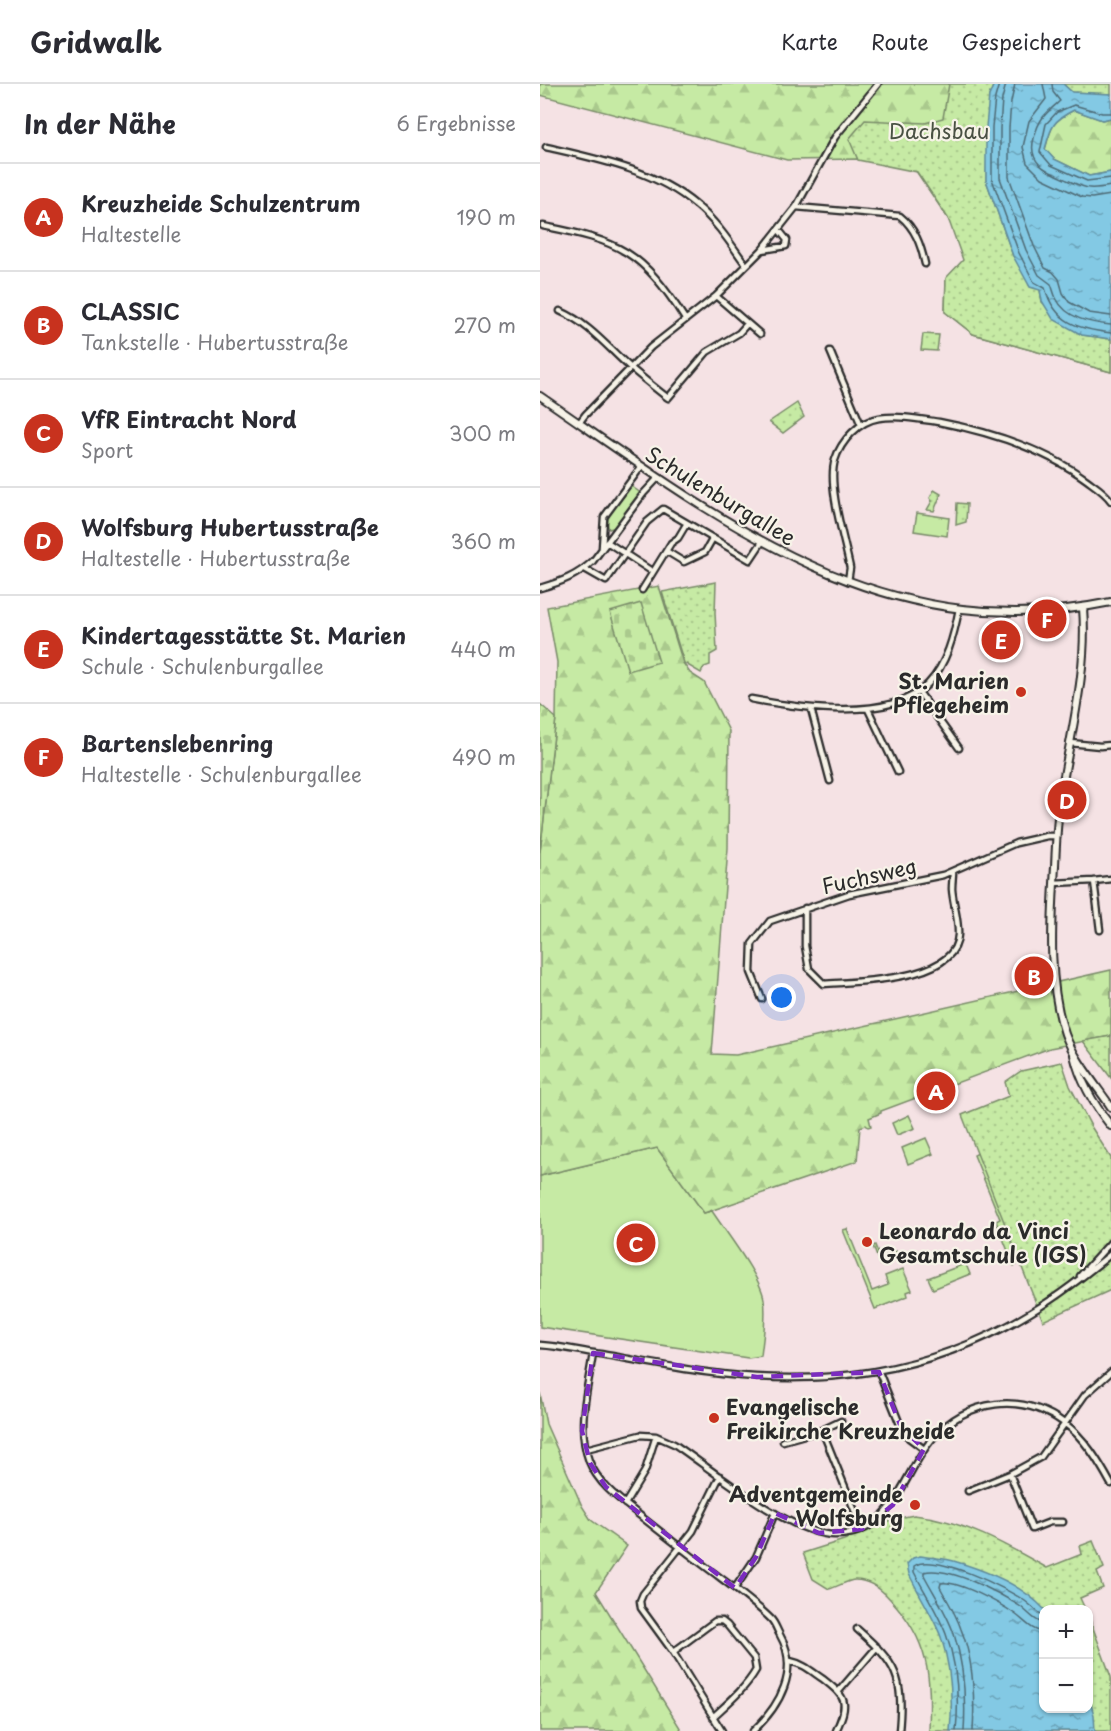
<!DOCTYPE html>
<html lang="de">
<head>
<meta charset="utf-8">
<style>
  body { margin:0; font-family:"Playpen Sans",sans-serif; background:#f2f2f3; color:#2b2b33 }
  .controls { position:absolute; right:18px; bottom:18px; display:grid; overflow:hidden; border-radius:12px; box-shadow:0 2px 4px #0004 }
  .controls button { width:54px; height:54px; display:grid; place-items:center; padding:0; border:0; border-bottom:2px solid #e1e1e2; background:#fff; color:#2b2b33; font:30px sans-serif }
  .you { position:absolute; left:242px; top:914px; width:21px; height:21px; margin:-15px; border:4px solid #fff; border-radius:50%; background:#1a73e8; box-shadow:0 0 0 9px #1a73e833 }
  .badge { display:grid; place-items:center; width:39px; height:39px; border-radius:50%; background:#c8321e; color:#fff; font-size:20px; font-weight:700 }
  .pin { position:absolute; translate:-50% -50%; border:3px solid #fff; box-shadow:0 2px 6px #0006 }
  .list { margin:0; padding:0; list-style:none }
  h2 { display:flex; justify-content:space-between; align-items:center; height:78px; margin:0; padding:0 24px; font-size:26px }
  h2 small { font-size:20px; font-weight:400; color:#7c7c81 }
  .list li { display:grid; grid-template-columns:39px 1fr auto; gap:18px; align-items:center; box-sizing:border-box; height:108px; padding:0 24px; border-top:2px solid #e1e1e2 }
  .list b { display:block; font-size:22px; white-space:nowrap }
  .list p { margin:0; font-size:20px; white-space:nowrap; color:#7c7c81 }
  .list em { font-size:20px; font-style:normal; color:#7c7c81 }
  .map { position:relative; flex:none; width:571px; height:1647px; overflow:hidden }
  header { display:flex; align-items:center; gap:36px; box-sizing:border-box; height:84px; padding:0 30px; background:#fff; border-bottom:2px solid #e1e1e2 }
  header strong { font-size:28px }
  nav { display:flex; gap:33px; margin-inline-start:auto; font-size:21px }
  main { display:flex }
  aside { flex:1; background:#fff }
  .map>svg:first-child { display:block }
  .grass { fill:#c6eaa4; stroke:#788a68; stroke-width:1.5 }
  .forest { fill:url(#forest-firs); stroke:#788a68; stroke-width:1.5 }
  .cemetery { fill:url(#cemetery-stones); stroke:#788a68; stroke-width:1.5 }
  .park { fill:url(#park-dots); stroke:#788a68; stroke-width:1.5 }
  .garden { fill:url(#garden-furrows); stroke:#788a68; stroke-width:1.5 }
  .water { fill:url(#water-ripples); stroke:#608a9a; stroke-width:1.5 }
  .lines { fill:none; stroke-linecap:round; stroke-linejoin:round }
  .shore { stroke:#4e6a75; stroke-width:1.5 }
  .minor-casing { stroke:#2b2b2b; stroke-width:9 }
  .tertiary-casing { stroke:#2b2b2b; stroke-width:10 }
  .minor { stroke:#f7f3e8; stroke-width:4.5 }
  .tertiary { stroke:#f7f3e8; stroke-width:6 }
  .marked { fill:none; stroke:#7b2cbf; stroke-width:4.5; stroke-dasharray:12 8; stroke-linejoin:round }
  .poi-dot { fill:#c8321e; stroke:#f7f3e8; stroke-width:2 }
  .labels { text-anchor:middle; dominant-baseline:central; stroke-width:4.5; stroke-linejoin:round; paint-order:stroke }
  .park-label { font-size:21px; fill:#4a5143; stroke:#f7f3e8 }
  .street-label { font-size:21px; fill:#2b2b2b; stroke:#f7f3e8 }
  .poi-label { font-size:21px; font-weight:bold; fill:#2b2b2b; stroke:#f7f3e8; text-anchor:end }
</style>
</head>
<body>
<header>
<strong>Gridwalk</strong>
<nav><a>Karte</a><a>Route</a><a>Gespeichert</a></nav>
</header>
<main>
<aside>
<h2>In der Nähe<small>6 Ergebnisse</small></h2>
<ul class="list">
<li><span class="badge">A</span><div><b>Kreuzheide Schulzentrum</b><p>Haltestelle</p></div><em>190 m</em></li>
<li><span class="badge">B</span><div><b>CLASSIC</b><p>Tankstelle · Hubertusstraße</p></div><em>270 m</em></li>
<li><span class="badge">C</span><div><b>VfR Eintracht Nord</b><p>Sport</p></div><em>300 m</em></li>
<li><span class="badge">D</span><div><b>Wolfsburg Hubertusstraße</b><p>Haltestelle · Hubertusstraße</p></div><em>360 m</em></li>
<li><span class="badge">E</span><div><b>Kindertagesstätte St. Marien</b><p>Schule · Schulenburgallee</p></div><em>440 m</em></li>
<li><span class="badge">F</span><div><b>Bartenslebenring</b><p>Haltestelle · Schulenburgallee</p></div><em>490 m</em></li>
</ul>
</aside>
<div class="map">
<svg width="571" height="1647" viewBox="0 0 571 1647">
  <defs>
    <pattern id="forest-firs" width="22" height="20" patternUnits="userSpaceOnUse" patternTransform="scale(1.5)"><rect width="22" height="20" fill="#c6eaa4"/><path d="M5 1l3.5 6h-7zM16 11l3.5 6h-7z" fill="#aac98d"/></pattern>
    <pattern id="cemetery-stones" width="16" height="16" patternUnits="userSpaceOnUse" patternTransform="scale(1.5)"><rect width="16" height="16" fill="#c6eaa4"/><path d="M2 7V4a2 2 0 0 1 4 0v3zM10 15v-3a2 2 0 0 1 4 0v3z" fill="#aac98d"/></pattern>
    <pattern id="park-dots" width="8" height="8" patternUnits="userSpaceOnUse" patternTransform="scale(1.5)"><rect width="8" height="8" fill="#c6eaa4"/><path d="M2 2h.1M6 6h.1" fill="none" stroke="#aac98d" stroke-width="1.8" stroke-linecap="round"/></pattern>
    <pattern id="garden-furrows" width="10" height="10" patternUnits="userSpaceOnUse" patternTransform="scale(1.5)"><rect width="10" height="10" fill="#c6eaa4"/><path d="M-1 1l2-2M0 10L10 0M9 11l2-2" fill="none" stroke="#aac98d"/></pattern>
    <pattern id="water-ripples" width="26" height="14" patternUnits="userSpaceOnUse" patternTransform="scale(1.5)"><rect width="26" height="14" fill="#83c9e4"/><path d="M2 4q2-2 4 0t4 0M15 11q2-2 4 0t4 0" fill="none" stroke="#6ba3b9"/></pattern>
  </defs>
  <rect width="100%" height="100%" fill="#f5e2e4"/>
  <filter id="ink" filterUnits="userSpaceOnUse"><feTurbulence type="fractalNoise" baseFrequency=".0167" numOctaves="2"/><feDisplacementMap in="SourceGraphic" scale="12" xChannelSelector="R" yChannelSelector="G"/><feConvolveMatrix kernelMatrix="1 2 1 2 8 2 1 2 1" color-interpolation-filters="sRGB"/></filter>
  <g filter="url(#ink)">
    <path class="grass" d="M91,402L102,410L76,443L69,445C62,431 83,413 91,402Z
      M377,429L409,434L407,452L374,447Z
      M369,1031L375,1044L357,1051L352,1039Z
      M386,1054L393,1070L368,1080L362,1064Z
      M117,1064L164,1129L172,1127C185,1147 221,1193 224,1215C227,1233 223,1254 221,1272L208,1274L0,1243V1092Z
      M438,1069L483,1178L474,1182L456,1137L460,1135L434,1071Z
      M307,1145L332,1207L348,1201L345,1192L363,1185L372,1206L367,1208L368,1212L335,1225L303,1146Z
      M424,1176L430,1190L393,1205L388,1194L422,1181L421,1177Z"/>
    <path class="forest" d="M0,0H454L449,12L446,96L473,172L500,206L502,218L542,251L571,255V288L433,250L405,228L406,195L424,176L426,170L407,133L376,87L320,75L247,76L0,11Z
      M534,26L562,36L571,34V88L549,92L514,75L505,66C511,43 512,37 534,26Z
      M119,502L143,579L150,589L164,598L189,647L188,764L172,970L196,971L571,886V952L510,964L341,1027V1029L329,1034L331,1042L328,1043L326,1041L320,1043L317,1077L164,1129L117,1064L0,1092V768L16,634L17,578L7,523Z
      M0,1309L6,1340L42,1422L51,1436L87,1462L56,1508L142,1647H0Z"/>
    <path class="cemetery" d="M101,519L119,578L88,587L70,528Z
      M0,620L16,634L0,768Z"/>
    <path class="park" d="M409,0H454L449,12L446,96L473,172L500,206L502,218L542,251L571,255V288L433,250L405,228L406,194L423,176L408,134L377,88L318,76L309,55L325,36L385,39L403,34Z
      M523,0H571V10L532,8Z
      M383,250L399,251L397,267L381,266Z
      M257,319L264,333L243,349L229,338Z
      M394,406L401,410L394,427L387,426L392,417L390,414Z
      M417,419L427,420L426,438L416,441Z
      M176,498L175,529L177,567L170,571V581L164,583L161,589L144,579L122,508Z
      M571,952V994L543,957Z
      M522,978L530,1002L552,1044L571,1074V1206L503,1237L422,1031L469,1012L465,998L481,987Z
      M374,1431C422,1436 465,1460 507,1484L542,1470L540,1462L553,1457L564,1484L557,1488L563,1504L540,1514L545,1525L503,1526V1624H548L549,1533L571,1593V1647H389C391,1592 390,1557 350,1515C341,1505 330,1496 315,1496C308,1496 297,1503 289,1505L273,1495L263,1469L304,1456L354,1435Z"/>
    <path class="garden" d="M335,1161L340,1174L356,1167L359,1174L340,1181L333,1162Z"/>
    <path class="water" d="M454,0H523L532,8L571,10V34L562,36L534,26C512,37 511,43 505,65L514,75L549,92L571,88V255L542,251L513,235L502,217L500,206L490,203L473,172L446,96V43L449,12Z
      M380,1472C392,1474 406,1474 417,1478C447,1487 483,1502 504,1525L503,1624H548L549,1613L554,1631L555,1647H410C413,1616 411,1583 401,1553C393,1532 379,1511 369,1490L367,1480L373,1474Z"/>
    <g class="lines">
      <path class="shore" d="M459,0L455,14L452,43V95L479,169L494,198L505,204C515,239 538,245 571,249
        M466,0L462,15L460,44V94L486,166L499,191L511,200C513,205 514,210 516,214C526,235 551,239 571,241
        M475,0L471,18L469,44V93L494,162L505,184L513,188L519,195L523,209L529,218L549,229L571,232
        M503,0L506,15L489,37L483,63L487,79L502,94L542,113L552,114L571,111
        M512,0L513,8L520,17C505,30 499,34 494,54C487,79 506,87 527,96C548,105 548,106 571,102
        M571,29H562L534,21L517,28L506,40L500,68L511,81L547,97L571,94
        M416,1647C419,1616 417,1580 406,1550C398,1529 385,1509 374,1488V1482C394,1468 466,1504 485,1517C491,1521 496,1528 503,1531
        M424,1647C426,1614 424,1581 414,1550C407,1529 394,1510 384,1491V1488C409,1482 460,1509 481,1523C489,1529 494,1537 503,1539
        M433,1647C435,1613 434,1577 421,1545C416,1530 407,1516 400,1503L401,1499C418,1496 461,1520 475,1530C485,1537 491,1546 503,1548"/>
      <g class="minor-casing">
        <path id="minor" d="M6,63C58,75 115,86 156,121C176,137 191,160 206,181
          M256,123L360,132C375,144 381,161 385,180
          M3,142C80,157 102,167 145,235
          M222,166L246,162L247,156L239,146
          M176,212L220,250
          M20,227C50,240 68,264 92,285C104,295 116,305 128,314L167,268L199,249L207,240
          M290,267L321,341
          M39,339L45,331L111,263L176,212L222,166L256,123L295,53L338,0
          M67,458L113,488
          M62,464L64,433L101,383
          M126,467L144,478L165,468L173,454
          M45,485L66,497L107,438L123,425L210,476L222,458
          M308,497L310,484C305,458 287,401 295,376C301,357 319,337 339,334C359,331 379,335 399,338C451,348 503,364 547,396C555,402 565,408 571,417
          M0,504C21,498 37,492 53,477L104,409L118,394
          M102,506L131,459L138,454L147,439
          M379,608L419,664
          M211,615C258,624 351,638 388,600C407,580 414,551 419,525
          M271,625L290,697
          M328,625L358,688
          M530,659L560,662L571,661
          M554,797L560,846
          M514,799L554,797L571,795
          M265,824V862L269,885L284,900C317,897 416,898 418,851C419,836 413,820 412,805C412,799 413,793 413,787
          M222,915L211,888L212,860L230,837L309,810L403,791L476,759L507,752H517
          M540,1192L571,1158
          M0,1261C18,1262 36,1266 54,1269C91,1275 128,1283 166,1288C281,1304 389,1290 490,1229C519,1212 545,1191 571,1170
          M53,1269C48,1305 36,1341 49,1377C58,1400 79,1415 98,1430C122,1449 146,1468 170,1486C190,1501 213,1517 231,1535C235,1539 237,1546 240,1551C260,1586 240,1622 213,1647
          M339,1288L361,1343L369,1354L384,1365
          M282,1346L322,1445
          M243,1357L282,1346L301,1337
          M46,1365L100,1351L116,1352L134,1360C173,1386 250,1451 295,1451C355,1451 362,1389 393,1354C428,1315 481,1308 524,1339C544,1353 559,1378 571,1400
          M470,1390L492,1445L510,1438H523
          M180,1392L153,1447L103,1510L100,1517L101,1524L133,1568L182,1647
          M428,1407L470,1390L501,1373L545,1311L571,1288
          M85,1420L105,1387L116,1352
          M195,1504L216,1473L235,1429
          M317,1545C357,1580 364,1593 359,1647
          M133,1568L175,1537H182L187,1541L214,1574L216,1586C205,1605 188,1619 173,1633
          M250,1577C264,1580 271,1587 283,1595C307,1614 309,1618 296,1647
          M299,1607L337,1563"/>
      </g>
      <g class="tertiary-casing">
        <path id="tertiary" d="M0,312C178,434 340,566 571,518
          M543,524C548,585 531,648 521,709C517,733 516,758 515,782C512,836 507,897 525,950C534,975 556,1001 571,1023
          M534,971C540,997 554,1021 571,1042"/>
      </g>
      <use href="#minor" class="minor"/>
      <use href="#tertiary" class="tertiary"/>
    </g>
  </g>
  <path class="marked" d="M53,1269L217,1293L339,1288L361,1343L384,1365L353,1421L322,1445L279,1449L235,1429L216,1473L195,1504L66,1403L50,1379L42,1347Z"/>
  <g class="poi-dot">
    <circle cx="481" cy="608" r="6"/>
    <circle cx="327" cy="1158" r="6"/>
    <circle cx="174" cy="1334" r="6"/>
    <circle cx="375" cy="1421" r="6"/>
  </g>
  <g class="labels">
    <g class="park-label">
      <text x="399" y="46">Dachsbau</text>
    </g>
    <g class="street-label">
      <text transform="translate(181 411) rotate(31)">Schulenburgallee</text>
      <text transform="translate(329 791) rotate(-13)">Fuchsweg</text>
    </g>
    <g class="poi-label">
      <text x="469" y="596">St. Marien<tspan x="469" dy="24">Pflegeheim</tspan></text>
      <text x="339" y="1146" text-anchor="start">Leonardo da Vinci<tspan x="339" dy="24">Gesamtschule (IGS)</tspan></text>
      <text x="186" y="1322" text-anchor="start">Evangelische<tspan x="186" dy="24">Freikirche Kreuzheide</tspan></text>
      <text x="363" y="1409">Adventgemeinde<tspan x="363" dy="24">Wolfsburg</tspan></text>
    </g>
  </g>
</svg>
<div class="controls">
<button>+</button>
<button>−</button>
</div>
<div class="you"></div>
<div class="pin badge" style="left:396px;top:1007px">A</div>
<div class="pin badge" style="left:494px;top:892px">B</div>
<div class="pin badge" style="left:96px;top:1159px">C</div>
<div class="pin badge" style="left:527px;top:716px">D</div>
<div class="pin badge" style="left:461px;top:556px">E</div>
<div class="pin badge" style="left:507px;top:535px">F</div>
</div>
</main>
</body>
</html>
